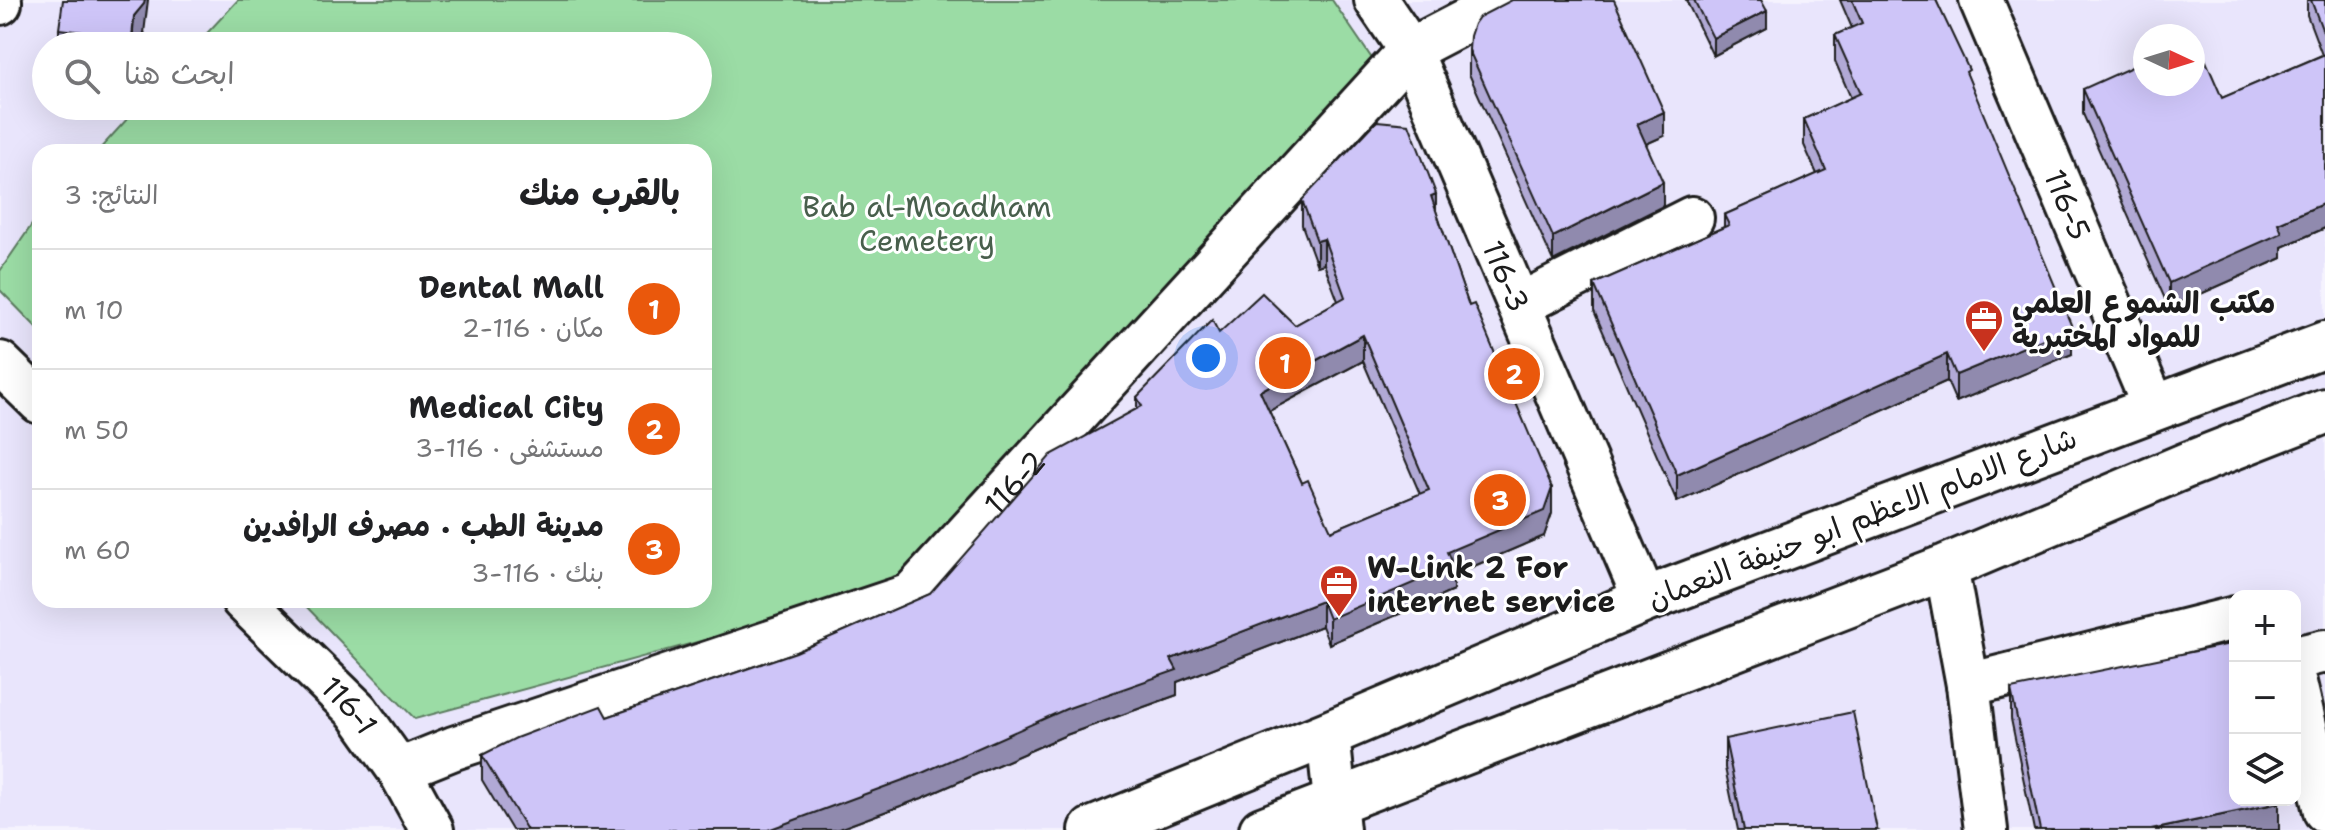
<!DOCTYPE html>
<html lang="ar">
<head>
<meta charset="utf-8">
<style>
  body { margin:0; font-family:"Shantell Sans","Playpen Sans Arabic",sans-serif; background:#f2f2f2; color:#202124; direction:rtl }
  .controls { position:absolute; right:24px; bottom:24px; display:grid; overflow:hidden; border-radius:16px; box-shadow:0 8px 32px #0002 }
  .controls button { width:72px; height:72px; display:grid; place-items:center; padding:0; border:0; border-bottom:2px solid #e0e0e0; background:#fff; color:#202124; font:40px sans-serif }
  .compass { position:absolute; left:2133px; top:24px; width:72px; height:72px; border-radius:50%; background:#fff; box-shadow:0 8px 32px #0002; rotate:94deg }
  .you { position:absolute; left:1206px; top:358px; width:28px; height:28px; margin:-20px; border:6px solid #fff; border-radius:50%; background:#1a73e8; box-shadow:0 0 0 12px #1a73e833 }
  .badge { display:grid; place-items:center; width:52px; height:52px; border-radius:50%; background:#ea580c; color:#fff; font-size:26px; font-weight:700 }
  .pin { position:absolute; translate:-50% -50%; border:4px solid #fff; box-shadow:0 2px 8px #0006 }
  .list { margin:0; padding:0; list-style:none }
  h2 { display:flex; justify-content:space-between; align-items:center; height:104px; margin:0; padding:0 32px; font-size:34px }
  h2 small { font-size:26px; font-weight:400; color:#757577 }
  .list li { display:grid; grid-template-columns:52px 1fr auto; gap:24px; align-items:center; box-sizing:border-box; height:120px; padding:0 32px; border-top:2px solid #e0e0e0 }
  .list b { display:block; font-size:30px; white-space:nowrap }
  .list p { margin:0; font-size:26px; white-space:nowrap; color:#757577 }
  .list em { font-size:26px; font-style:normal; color:#757577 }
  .icon { flex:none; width:44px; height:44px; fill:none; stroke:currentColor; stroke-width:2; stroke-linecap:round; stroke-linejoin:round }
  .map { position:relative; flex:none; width:2325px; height:830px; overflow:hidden; direction:ltr }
  .search { position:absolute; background:#fff; box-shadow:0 8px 32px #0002; left:32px; top:32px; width:680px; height:88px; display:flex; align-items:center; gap:20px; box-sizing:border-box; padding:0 28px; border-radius:44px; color:#757577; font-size:30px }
  .panel { position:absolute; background:#fff; box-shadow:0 8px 32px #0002; left:32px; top:144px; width:680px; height:464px; border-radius:24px; direction:rtl }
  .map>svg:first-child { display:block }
  .built { fill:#e9e5fc; fill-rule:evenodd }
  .green { fill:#9bdca5; stroke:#5c7c60; stroke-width:2 }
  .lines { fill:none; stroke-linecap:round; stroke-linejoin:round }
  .minor-casing { stroke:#1c1c1c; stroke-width:48 }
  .major-casing { stroke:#1c1c1c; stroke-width:50 }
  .minor { stroke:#fff; stroke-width:42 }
  .major { stroke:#fff; stroke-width:44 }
  .wall { fill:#b1a9d5; stroke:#1c1c1c; stroke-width:2; fill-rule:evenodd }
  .shaded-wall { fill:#908aae; stroke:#1c1c1c; stroke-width:2 }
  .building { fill:#cec5f8; stroke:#1c1c1c; stroke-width:2; fill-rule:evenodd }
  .labels { text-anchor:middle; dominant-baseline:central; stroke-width:6; stroke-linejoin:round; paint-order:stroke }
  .street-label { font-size:30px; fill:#1c1c1c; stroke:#fff }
  .park-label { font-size:30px; fill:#485f4c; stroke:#fff }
  .poi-label { font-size:30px; font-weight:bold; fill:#1c1c1c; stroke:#fff; text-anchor:start }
</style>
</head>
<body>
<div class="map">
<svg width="2325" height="830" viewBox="0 0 2325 830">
  <rect width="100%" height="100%" fill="#f5f3fe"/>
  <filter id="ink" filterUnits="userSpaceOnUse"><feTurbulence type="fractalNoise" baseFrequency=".0125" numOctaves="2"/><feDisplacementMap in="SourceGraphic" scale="16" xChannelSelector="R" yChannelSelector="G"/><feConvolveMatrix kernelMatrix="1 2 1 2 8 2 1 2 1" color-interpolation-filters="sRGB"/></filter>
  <g filter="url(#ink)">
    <path class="built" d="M0,0H2325V830H0ZM2145,36H2193V84H2145ZM46,46H698V106H46ZM40,152H704V600H40ZM2235,596H2295V800H2235Z"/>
    <path class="green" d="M238,0H1332L1375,63L895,588L415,719L300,600H704V152H97L139,106H698V46H195Z
      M40,213V331L0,290V271Z"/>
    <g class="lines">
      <g class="minor-casing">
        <g id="minor">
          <path id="s1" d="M1376,0L1410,50L1645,600"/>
          <path id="s2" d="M1981,0L2154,407"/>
          <path d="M0,3V0"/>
          <path d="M1519,305L1692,218"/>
          <path d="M0,363L40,402"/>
          <path d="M1946,567L1968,685L1986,830"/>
          <path id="s3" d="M243,600L357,711L399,770L432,830"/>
          <path d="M2295,658L2325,651"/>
          <path d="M2295,683L2325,811"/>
          <path d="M1968,685L2235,618"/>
          <path d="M1328,734L1338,830"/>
          <path id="s4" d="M399,770L454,748L911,595L1410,50L1506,0"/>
        </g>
      </g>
      <g class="major-casing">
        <path id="major" d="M1092,830L1328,734L1645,600L2325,344
          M1262,830L1946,567L2187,465L2325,411"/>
      </g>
      <use href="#minor" class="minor"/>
      <use href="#major" class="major"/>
    </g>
    <path class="wall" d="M1686,0H1761L1767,28L1713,56Z
      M1840,0H1936L1969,80L2072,354L1956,402L1947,381L1677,502L1594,311V284L1724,227V215L1817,174L1804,145V119L1851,98L1835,61V35L1852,28Z
      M2307,0H2325V228L2282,247V258L2169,308L2083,114V89L2222,98L2322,55L2307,15Z
      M59,29L144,33L134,46H59Z
      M1469,50L1664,136L1646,144L1663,206L1553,261L1469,74Z
      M1302,200L1436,211L1469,306L1552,513L1544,536L1453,575V591L1329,644L1322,626L1177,682V695L1066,735L922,798L836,830H512L482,780V755L607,717L796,652L930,594L1137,409V397L1219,333L1295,325L1338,301L1324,264L1317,266L1302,225ZM1363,361L1420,494L1331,531L1302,483L1269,411Z
      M2011,689L2279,830H2034L2011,719Z
      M1725,739L1877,830H1738L1725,768Z"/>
    <path class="shaded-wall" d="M145,0H148L144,33L134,46H132L134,16Z
      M1767,11V28L1713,56V38Z
      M1664,112V136L1637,148V124Z
      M1663,182V206L1553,261V237Z
      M1436,194V219L1431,196Z
      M2325,203V228L2282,247V258L2169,308V283L2278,223Z
      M1324,239V264L1317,266V241Z
      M2072,327V354L1956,402V375Z
      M1363,335V361L1260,416V391Z
      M1947,354V381L1677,502V475Z
      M1552,488V513L1544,536L1453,575V591L1329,644V619L1447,552Z
      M1322,601V626L1177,682V695L1066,735L922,798L836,830H768L1171,659Z
      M2279,803V830H2151Z"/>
    <path class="building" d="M63,0H145L144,4L134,16L132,38L59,29Z
      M1512,0H1614L1664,112L1637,124L1663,182L1553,237L1469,50L1470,36L1474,24L1479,17Z
      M1694,0H1761L1767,11L1713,38Z
      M1852,0H1936L1969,70L1966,72L2072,327L1956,375L1947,354L1677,475L1594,284L1729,225L1724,215L1826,170L1804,119L1861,93L1835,35L1862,23Z
      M2311,0H2325V37Z
      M2196,38L2222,98L2325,54V203L2278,223L2282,233L2169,283L2083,89L2145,61V84H2193V39Z
      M1377,121L1409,124L1436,194L1431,196L1469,306L1474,304L1552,488L1544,511L1447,552L1453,566L1329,619L1322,601L1171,659L1177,670L1066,709L922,773L768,830H527L482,755L516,738L601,706L607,717L796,652L930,594L1051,455L1142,406L1137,397L1212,320L1219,333L1262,293L1295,325L1345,297L1324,239L1317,241L1302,200ZM1363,335L1429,490L1331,531L1308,480L1302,483L1260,391Z
      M2235,643V800H2278L2279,803L2151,830H2040L2011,689Z
      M1853,712L1877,830H1744L1725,739Z"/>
  </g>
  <defs>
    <g id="office-pin" transform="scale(2)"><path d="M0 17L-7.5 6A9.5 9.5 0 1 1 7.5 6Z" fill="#c8321e" stroke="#fff"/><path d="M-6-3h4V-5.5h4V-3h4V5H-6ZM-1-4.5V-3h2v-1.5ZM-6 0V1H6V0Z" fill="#fff"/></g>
  </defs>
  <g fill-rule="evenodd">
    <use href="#office-pin" x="1984" y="319"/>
    <use href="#office-pin" x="1339" y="584"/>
  </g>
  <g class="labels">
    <g class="street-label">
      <text stroke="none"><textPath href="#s2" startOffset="222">116-5</textPath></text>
      <text stroke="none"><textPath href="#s1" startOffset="306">116-3</textPath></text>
      <text stroke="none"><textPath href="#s4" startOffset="694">116-2</textPath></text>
      <text transform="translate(1862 518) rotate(-21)">شارع الامام الاعظم ابو حنيفة النعمان</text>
      <text stroke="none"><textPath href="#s3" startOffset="150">116-1</textPath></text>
    </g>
    <g class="park-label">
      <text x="927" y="206">Bab al-Moadham<tspan x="927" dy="34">Cemetery</tspan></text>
    </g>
    <g class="poi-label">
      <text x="2012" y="302">مكتب الشموع العلمي<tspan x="2012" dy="34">للمواد المختبرية</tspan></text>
      <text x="1367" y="567">W-Link 2 For<tspan x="1367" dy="34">internet service</tspan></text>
    </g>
  </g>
</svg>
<div class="controls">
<button>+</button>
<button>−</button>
<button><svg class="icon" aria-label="layers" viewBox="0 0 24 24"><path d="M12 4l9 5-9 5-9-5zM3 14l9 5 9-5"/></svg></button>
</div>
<svg class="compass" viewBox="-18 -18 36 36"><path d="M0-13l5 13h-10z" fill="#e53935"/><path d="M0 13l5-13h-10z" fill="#757577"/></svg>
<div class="you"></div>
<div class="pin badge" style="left:1285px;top:363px">1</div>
<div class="pin badge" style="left:1514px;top:374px">2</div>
<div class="pin badge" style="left:1500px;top:500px">3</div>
<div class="search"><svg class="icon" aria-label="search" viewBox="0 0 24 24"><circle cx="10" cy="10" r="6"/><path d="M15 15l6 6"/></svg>ابحث هنا</div>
<section class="panel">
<h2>بالقرب منك<small>النتائج: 3</small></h2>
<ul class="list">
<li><span class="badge">1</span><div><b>Dental Mall</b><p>مكان · 116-2</p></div><em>10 m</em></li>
<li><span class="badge">2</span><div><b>Medical City</b><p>مستشفى · 116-3</p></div><em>50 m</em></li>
<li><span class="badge">3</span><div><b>مدينة الطب ٠ مصرف الرافدين</b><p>بنك · 116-3</p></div><em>60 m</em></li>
</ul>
</section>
</div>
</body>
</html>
